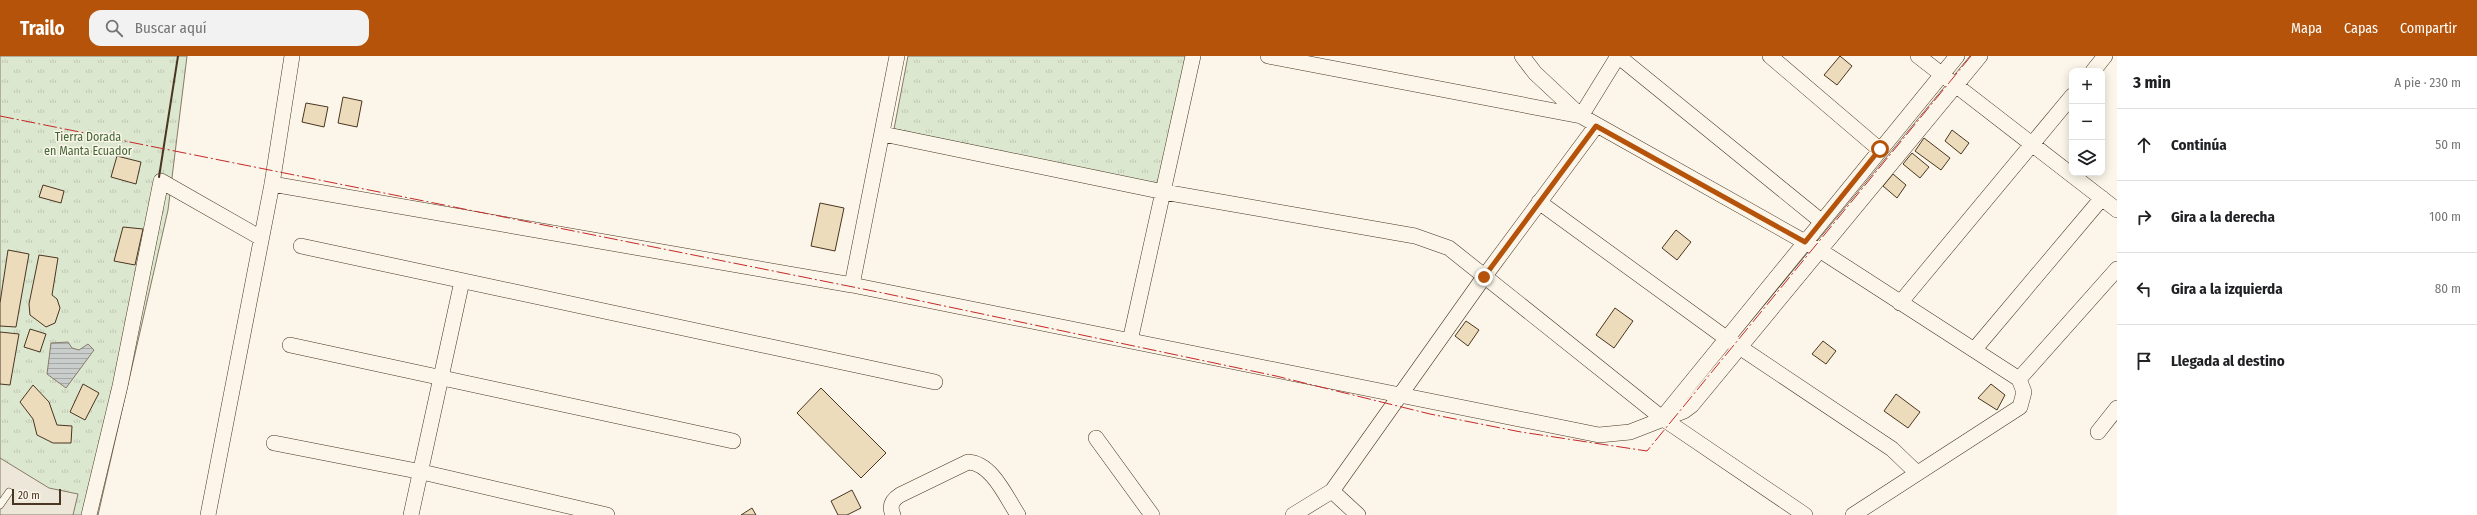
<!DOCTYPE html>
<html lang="es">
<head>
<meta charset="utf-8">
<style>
  body { margin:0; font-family:"Fira Sans Condensed",sans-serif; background:#f2f2f2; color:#202124 }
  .controls { position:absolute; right:12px; top:12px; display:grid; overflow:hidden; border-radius:8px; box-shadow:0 2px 10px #0003 }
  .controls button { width:36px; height:36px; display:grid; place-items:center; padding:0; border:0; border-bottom:1px solid #e0e0e0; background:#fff; color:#202124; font:20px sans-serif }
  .scale { position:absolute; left:12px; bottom:10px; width:49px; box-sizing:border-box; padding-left:4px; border:2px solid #4a3520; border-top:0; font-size:11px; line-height:14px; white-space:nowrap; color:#4a3520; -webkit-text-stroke:3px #fbf6e9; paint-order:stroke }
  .stop { position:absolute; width:12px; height:12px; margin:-9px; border:3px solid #b45309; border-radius:50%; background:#fff }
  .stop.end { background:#b45309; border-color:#fff; box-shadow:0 1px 4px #0008 }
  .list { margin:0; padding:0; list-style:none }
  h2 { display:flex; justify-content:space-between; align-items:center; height:52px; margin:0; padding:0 16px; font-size:17px }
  h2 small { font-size:13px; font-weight:400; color:#757577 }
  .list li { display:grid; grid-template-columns:26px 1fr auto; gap:12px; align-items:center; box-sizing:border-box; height:72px; padding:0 16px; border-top:1px solid #e0e0e0 }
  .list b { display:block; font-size:15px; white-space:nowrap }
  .list em { font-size:13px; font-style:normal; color:#757577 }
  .icon { flex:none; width:22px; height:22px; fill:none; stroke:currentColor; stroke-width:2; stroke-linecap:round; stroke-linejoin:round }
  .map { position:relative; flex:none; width:2117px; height:459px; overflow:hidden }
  header { display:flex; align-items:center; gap:24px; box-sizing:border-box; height:56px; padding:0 20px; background:#b45309; color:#fff }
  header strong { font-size:19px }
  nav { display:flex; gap:22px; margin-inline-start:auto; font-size:14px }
  .search { width:280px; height:36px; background:#f2f2f2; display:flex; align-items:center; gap:10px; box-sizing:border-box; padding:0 14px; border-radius:12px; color:#757577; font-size:15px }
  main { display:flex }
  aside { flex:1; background:#fff }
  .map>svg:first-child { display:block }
  .grass { fill:url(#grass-tufts); stroke:#887966 }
  .parking { fill:#ede7d9; stroke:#887966 }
  .water { fill:url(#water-rules); stroke:#887966 }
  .building { fill:#ecdcbc; stroke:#4a3520 }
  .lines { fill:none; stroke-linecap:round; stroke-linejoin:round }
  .lane-casing { stroke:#4a3520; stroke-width:8 }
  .street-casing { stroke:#4a3520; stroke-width:16 }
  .lane { stroke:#fbf6e9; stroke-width:7 }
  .street { stroke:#fbf6e9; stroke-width:15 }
  .wall { stroke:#4a3520; stroke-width:2 }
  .power { stroke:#c62828; stroke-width:1; stroke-dasharray:14 3 2 3; stroke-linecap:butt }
  .route { stroke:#b45309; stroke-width:5 }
  .labels { text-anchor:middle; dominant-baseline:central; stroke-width:3; stroke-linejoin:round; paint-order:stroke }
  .park-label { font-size:12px; fill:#436837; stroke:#fbf6e9 }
</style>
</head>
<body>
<header>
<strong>Trailo</strong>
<div class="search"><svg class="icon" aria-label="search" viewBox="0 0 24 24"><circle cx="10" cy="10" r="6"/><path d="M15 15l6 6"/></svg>Buscar aquí</div>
<nav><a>Mapa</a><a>Capas</a><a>Compartir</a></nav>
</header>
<main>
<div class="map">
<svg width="2117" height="459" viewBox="0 0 2117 459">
  <defs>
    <pattern id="grass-tufts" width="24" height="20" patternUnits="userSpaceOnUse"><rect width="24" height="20" fill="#dce7d0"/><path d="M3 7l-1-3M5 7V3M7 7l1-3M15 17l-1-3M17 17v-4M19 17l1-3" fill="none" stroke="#bec7b2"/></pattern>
    <pattern id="water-rules" width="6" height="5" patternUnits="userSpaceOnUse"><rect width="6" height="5" fill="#c9cecd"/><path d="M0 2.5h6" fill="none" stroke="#a5a8a6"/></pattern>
  </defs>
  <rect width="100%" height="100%" fill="#fbf6e9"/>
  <path class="grass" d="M0,0H187L168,154L98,459H0Z
    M908,0H1187L1158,128L894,73Z"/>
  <path class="parking" d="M0,402L49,432L78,438L73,459H0Z"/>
  <path class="water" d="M68,286L72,292L79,294L88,288L94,294L66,332L47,318L51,287Z"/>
  <path class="building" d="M1840,0L1852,10L1837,29L1824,19Z
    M343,41L362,45L357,71L338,67Z
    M306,47L328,51L324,71L302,66Z
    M1952,74L1969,87L1961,98L1945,85Z
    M1924,82L1950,102L1941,114L1915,95Z
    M1912,97L1929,111L1920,122L1903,108Z
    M117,100L141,106L136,128L111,121Z
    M1893,118L1906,129L1897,142L1883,130Z
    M43,129L64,135L61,147L39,141Z
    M820,147L844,152L835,195L811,190Z
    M123,171L143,173L135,209L114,205Z
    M1676,174L1691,186L1677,204L1662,192Z
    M8,194L29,198L16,271L0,270V247Z
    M39,199L58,202L52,239L57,243L60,252L55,267L46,271L30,259L29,248Z
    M1615,252L1633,265L1614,292L1596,279Z
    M1466,265L1479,274L1468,290L1455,280Z
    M30,273L46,278L40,296L24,291Z
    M0,276L19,278L10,329L0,328Z
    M1823,285L1836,295L1826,308L1812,298Z
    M83,328L99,337L85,364L70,356Z
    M1991,328L2005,339L1997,354L1978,342Z
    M33,329L49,346L57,369L72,370L71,387H53L37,379L33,363L20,346Z
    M821,332L886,397L861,422L797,357Z
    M1896,338L1920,356L1908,372L1884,355Z
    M852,434L861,452L847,459H838L831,445Z
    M752,452L756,459H741Z"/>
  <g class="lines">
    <g class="lane-casing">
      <path id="lane" d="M0,449L9,436"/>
    </g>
    <g class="street-casing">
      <path id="street" d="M1268,0L1581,60L1618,0
        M1522,0L1535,17L1581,60L1821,195L2019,323L2024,336L2020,351L1853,459
        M1618,0L1821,165
        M1770,0L1879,93
        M1918,0L2117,154
        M2093,15L2105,0
        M883,78L1164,136L1415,180L1449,192L1662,362L1805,459
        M272,128L852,229L1599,379L1630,376L1684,355L1692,349L1980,0
        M1539,146L1726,282L1892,393L1917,417
        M301,190L935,326
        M852,229L897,0
        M1900,247L2072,40
        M1130,285L1193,0
        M290,289L733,385
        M1974,294L2102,142
        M2019,323L2117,213
        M1662,362L1957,0
        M2098,376L2117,352
        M1096,382L1152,459
        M274,387L422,416L607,459
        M1332,435L1358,459
        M89,459L120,330L161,125L261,182
        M208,459L272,128L292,0
        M411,459L462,225
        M893,459C889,450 892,444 900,439L968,406C992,407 1006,441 1018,459
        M1293,459L1332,435L1484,221L1596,70"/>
    </g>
    <use href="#lane" class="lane"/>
    <use href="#street" class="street"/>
    <path class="wall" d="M159,121L178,0"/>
    <path class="power" d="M0,60L883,237L1276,320L1430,358L1521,376L1647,395L1971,0"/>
  </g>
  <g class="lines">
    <path class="route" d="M1484,221L1596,70L1805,186L1880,93"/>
  </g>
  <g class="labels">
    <g class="park-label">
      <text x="88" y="81">Tierra Dorada<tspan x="88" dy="14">en Manta Ecuador</tspan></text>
    </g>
  </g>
</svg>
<div class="controls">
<button>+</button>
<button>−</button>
<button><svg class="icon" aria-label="layers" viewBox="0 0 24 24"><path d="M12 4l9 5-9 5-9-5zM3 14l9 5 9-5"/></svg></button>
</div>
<div class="scale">20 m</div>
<div class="stop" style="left:1880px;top:93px"></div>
<div class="stop end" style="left:1484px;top:221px"></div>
</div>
<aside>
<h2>3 min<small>A pie · 230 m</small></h2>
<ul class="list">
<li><svg class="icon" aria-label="ahead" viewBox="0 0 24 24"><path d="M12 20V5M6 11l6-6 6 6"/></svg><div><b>Continúa</b></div><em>50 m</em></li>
<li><svg class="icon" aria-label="right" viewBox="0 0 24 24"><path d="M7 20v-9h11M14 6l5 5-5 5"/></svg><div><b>Gira a la derecha</b></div><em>100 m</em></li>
<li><svg class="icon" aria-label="left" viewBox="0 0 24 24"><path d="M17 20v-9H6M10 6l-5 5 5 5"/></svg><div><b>Gira a la izquierda</b></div><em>80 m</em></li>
<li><svg class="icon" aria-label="arrive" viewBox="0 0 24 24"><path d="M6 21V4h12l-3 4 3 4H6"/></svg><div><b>Llegada al destino</b></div></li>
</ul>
</aside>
</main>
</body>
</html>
